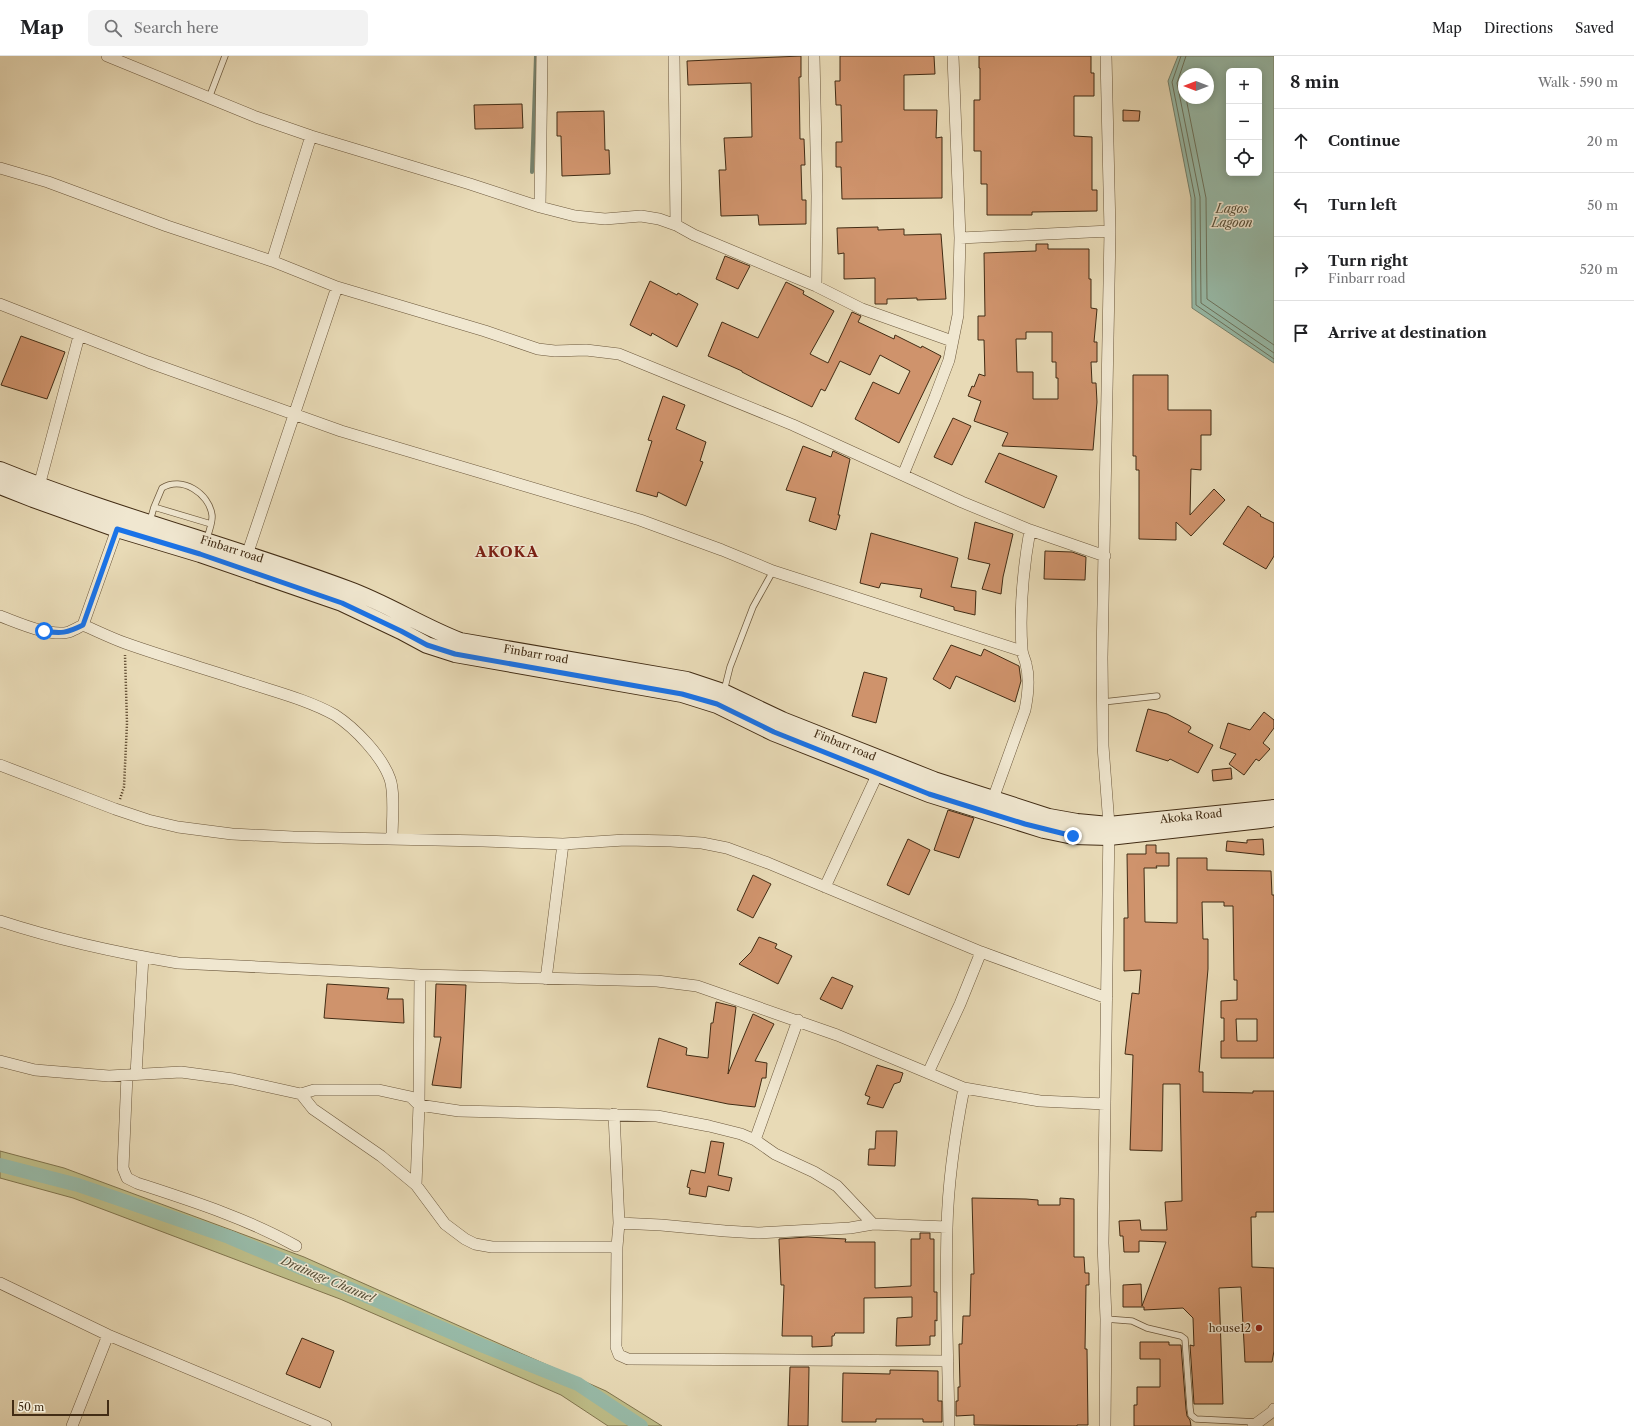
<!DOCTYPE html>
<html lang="en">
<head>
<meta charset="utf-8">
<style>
  body { margin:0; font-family:"Libre Caslon Text",serif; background:#f2f2f2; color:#202124 }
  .controls { position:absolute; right:12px; top:12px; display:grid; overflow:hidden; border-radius:6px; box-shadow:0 2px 10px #0003 }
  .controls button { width:36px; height:36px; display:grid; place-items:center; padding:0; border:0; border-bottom:1px solid #e0e0e0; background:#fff; color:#202124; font:20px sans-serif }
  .compass { position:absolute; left:1178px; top:12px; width:36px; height:36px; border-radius:50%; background:#fff; box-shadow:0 2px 10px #0003; rotate:270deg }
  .scale { position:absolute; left:12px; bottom:10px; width:97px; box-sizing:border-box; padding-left:4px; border:2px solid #422c14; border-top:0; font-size:11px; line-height:14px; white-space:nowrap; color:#422c14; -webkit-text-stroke:3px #f0e7d0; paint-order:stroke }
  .stop { position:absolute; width:12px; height:12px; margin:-9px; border:3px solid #1a73e8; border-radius:50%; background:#fff }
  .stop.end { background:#1a73e8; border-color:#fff; box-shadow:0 1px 4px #0008 }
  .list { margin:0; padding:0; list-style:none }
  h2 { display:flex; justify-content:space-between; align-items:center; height:52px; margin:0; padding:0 16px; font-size:17px }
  h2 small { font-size:13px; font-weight:400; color:#757577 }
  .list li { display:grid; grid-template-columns:26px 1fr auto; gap:12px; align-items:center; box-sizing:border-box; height:64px; padding:0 16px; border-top:1px solid #e0e0e0 }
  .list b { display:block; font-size:15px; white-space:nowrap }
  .list p { margin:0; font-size:13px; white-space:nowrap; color:#757577 }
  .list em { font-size:13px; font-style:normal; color:#757577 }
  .icon { flex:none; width:22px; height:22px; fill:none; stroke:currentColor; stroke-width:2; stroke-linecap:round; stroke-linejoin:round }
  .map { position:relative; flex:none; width:1274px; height:1370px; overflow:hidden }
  header { display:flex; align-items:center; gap:24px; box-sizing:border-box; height:56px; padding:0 20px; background:#fff; border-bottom:1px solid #e0e0e0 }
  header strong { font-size:19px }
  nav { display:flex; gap:22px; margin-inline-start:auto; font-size:14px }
  .search { width:280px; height:36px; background:#f2f2f2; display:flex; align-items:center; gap:10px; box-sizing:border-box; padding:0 14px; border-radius:6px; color:#757577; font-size:15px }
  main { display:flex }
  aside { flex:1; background:#fff }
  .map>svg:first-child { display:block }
  .green { fill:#bebd88; stroke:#80744e }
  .water { fill:#98bba9; stroke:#76826d; fill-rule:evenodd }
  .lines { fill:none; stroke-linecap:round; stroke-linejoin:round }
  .shore { stroke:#6d745e; stroke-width:1 }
  .stream { stroke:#76826d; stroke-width:4 }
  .canal { stroke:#98bba9; stroke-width:14 }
  .building { fill:#cf936c; stroke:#422c14; fill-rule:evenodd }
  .service-casing { stroke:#6c583c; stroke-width:7 }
  .minor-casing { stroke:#6c583c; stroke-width:12 }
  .secondary-casing { stroke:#422c14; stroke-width:18 }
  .path { stroke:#422c14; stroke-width:2.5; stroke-dasharray:1 2; stroke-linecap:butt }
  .service { stroke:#f0e7d0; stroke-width:5.5 }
  .minor { stroke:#f0e7d0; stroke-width:11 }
  .secondary { stroke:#f0e7d0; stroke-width:16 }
  .route { stroke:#1a73e8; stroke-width:5 }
  .poi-dot { fill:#8f2418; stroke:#f0e7d0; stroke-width:1.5 }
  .labels { text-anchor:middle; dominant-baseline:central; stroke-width:3; stroke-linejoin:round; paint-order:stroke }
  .street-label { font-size:11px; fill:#422c14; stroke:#f0e7d0 }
  .poi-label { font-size:11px; fill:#422c14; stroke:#f0e7d0; text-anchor:end }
  .water-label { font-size:12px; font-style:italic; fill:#585039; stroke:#f0e7d0 }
  .district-label { font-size:15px; font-weight:bold; letter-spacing:1px; fill:#7a1f14; stroke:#f0e7d0 }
</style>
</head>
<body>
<header>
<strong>Map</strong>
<div class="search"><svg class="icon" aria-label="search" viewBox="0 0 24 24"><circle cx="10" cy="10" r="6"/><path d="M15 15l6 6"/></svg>Search here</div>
<nav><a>Map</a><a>Directions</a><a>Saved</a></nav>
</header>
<main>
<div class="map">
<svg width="1274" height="1370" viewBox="0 0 1274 1370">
  <rect width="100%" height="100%" fill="#e8dab6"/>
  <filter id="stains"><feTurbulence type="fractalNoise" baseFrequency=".005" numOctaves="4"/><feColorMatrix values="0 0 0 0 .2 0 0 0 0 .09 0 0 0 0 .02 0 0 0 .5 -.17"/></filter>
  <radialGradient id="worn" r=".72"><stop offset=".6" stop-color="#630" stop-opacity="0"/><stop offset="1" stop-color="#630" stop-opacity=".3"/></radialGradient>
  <path class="green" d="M0,1095L64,1112L304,1201L606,1335L662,1370H608L561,1339L340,1243L73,1142L0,1122Z"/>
  <path class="water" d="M1178,0H1274V307L1192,252L1191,142L1168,25ZM1229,15H1259V117H1229ZM1184,18H1208V42H1184Z"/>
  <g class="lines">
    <path class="shore" d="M1181,0L1172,26L1195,142L1196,249L1274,303
      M1186,0L1177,27L1200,141L1201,247L1274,297
      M1186,42L1206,142L1207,243L1274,289"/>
    <path class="stream" d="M532,116L536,0"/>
    <path class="canal" d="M0,1109L78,1129L229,1181L481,1289L578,1328L641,1370"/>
  </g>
  <path class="building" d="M801,0V21H799L800,83H804L805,109H801L802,144H806V168L759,169L758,159L721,160L719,114H726L724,82L752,81L751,27L688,29L687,5Z
    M840,0H934L935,18L904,19V54H937L936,82L942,81V142L842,143L841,111H836V86H842L841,49H836L835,25H840Z
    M979,0H1091V17H1094V40H1074V80L1092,81V134H1097V155L1032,156V159H987V128H981V95H974V44H980V12H979Z
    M522,48L523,72L475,73L474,49Z
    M1123,54L1140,55L1139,65H1123Z
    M604,55L605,94H609L610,118L562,120L561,80H557V56Z
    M878,171V174L904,173V179L941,178L946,243L917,244V242L887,243V248H875V222L844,223V197L838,198L837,172Z
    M1036,188H1048V193H1089V223H1091V252L1097,253L1094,286H1097V306H1091L1092,327H1096L1097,346L1093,394L1002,390L1008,377L974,365L981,345L968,340L972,330L974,331L979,318L985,320L984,284H978V260H985L984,197L1036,195ZM1026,276H1052V306H1056V322H1058V343H1033V316H1017L1016,283H1026Z
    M725,200L750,210L738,233L716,223Z
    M650,225L677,239L678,237L698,248L677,291L652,277L651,280L630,269Z
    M786,226L804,235L803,238L834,255L810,298L828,307L852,256L861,260L858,266L894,283L895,279L921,292L922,290L941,300L899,387L855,363L873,326L899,338L910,315L880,299L870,319L840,305L825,335L821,333L812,351L761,326L742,316V315L708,300L722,266L758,282Z
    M21,280L65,296L47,343L1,329Z
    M1133,319H1168V354H1211V379H1201V414L1191,413L1190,459L1214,433L1225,444L1191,480L1176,466V484L1139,483V414H1136V400H1133Z
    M663,340L685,349L676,373L706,386L700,405L703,406L686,450L658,436L657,441L636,435L652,385L648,384Z
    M953,362L971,370L952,409L934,401Z
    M803,390L831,401L833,395L850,403L838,459H840L836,474L809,465L816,442L786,434Z
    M999,397L1057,420L1044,452L985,426Z
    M1248,450L1261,459L1260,460L1274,467V500L1266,513L1223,488Z
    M975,466L1013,478L1003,521L1001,538L982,533L990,508L968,503Z
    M871,477L958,502L951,531L976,535L975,559L954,554V551L920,541L922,533L881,527L879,532L860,527Z
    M1045,495L1072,496L1086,501L1085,524L1044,523Z
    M951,589L981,600L984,593L1019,610L1021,625L1015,646L956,620L950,633L933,623Z
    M864,616L887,622L876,667L852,660Z
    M1148,653L1167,658L1190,670L1191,672L1188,676L1213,689L1198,717L1170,703L1168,705L1136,695Z
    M1264,656L1274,664V672L1263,687L1270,693L1259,705L1256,703L1244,719L1229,708L1236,698L1220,692L1228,667L1250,674Z
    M1231,712L1232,723L1213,725L1212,714Z
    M948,754L974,762L959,802L934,794Z
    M908,783L930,794L909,839L887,829Z
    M1263,783L1264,799L1226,795L1227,785L1247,787V784Z
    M1146,789H1156V797H1169V810H1156L1157,812H1144L1145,866L1177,867V802H1207V814L1271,815L1272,839H1274V1002H1221V985H1224V962H1221V945L1237,944V924H1234L1233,850H1224V846H1202L1203,883H1208V913L1199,1016H1203V1036L1253,1037V1035H1274V1156H1256V1161H1251L1252,1211L1274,1212V1295L1272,1306H1245L1241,1231L1219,1232L1223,1348H1194L1190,1289L1194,1290L1193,1262L1183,1252L1144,1254V1251H1123V1229L1141,1228L1142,1250L1166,1186L1139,1185V1196H1124L1123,1180H1120L1119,1165L1140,1164L1141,1174H1167L1165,1146L1182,1145L1180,1028H1163L1162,1095L1130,1094L1133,999L1125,998L1132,937L1139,938L1141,914L1124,915V862H1128L1127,798H1146ZM1236,963H1257V985H1237Z
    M753,819L771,828L753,862L737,854Z
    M759,881L777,888L775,892L792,900L778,928L739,908L751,896Z
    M832,921L853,930L842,953L820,943Z
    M327,928L389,932L387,943H403L404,967L324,962Z
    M436,928L466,929L461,1032L432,1029L441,981H434Z
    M716,946L736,951L728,1018L753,958L774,968L755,1005L767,1007L766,1022H762L755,1051L728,1048L647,1031L659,982L687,992L686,999L708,1002L711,967H713Z
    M877,1009L903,1017L900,1026L894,1028L883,1052L867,1048L870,1041L865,1039Z
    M876,1075H897L895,1110L868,1109L869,1093H875Z
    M711,1085L724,1087L718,1119L732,1122L729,1135L708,1130L706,1141L689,1138L690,1132L687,1131L691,1114L705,1117Z
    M972,1142L1026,1143L1038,1144V1149H1060V1142L1074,1143V1201H1084L1085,1217H1089V1229H1086L1085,1293H1087L1088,1369H1077V1370L974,1369V1359L956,1360V1345H958V1331H960L959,1288H962L963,1260H970L971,1218H974Z
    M920,1177H930V1183H934V1236H937V1265L935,1264V1280H930V1289L896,1290L897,1262L912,1261V1241L864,1242V1277H835L834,1280H832V1290L812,1291V1280H782L784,1229H781L779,1183L807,1181L846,1183L845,1186H875V1232L911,1230V1183H920Z
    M302,1282L334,1295L320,1332L286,1318Z
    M1140,1286H1169V1289H1181L1186,1353L1187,1360L1190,1364L1191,1370H1134V1349H1137V1331H1160V1303H1140Z
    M790,1311H809L808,1370H788Z
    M890,1314L938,1315V1345H942V1366H923V1363H876V1366H842L843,1317L890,1318Z"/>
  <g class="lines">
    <g class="service-casing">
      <path id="service" d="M209,42L225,0
        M154,451L211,468
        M150,465L154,451L162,432C182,420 209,437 212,459C213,467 208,476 207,484
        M724,635L730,611L753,551L773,515
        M1103,646L1157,640
        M1106,1263L1132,1265L1147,1272L1181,1280L1185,1283L1190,1352L1191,1359L1196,1363L1256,1366"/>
    </g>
    <g class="minor-casing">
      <path id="minor" d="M107,0L256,61L311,80L470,128L540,151L575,160L605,163L641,160L659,163L676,169L694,179L816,230L862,253L952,285
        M674,0L676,169
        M814,0L817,140L816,230
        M0,112L48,126L167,170L272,205L337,231L485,275L538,293L555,295L586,294L619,298L793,369L962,446L1030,474L1105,500
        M540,151L542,0
        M960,182L1110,175
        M272,205L311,80
        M0,248L148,306L341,375L640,464L722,494L773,515L1022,595
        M903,419L935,341L949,304L958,259L960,182L953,0
        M39,430L79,280
        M247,499L337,231
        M0,560C19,567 49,581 69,576C74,574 79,571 83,569C97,575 111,582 125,587C167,602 210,614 252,628C280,637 310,645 335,659C355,672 382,700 390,723C395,737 392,767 392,783
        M83,569L117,473
        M0,709L115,753L148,764L178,771L232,778L293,781L483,785L563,788L625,784L671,785L702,787L727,792L768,807L981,896L1107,942
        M993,743L1025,654C1028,639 1030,623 1026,608C1025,603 1022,598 1022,593C1019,552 1023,514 1030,474
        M825,831L878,717
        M0,865C58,884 118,897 178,907L420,919L657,925L697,930L837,979L964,1032L1040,1045L1105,1048
        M546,923L563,788
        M0,1005L35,1014L109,1020L181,1016L233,1023L301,1038L313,1053L381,1100L416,1129L445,1168L465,1183L475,1188L492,1191H617
        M928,1017L960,948L981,896
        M136,1018L143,901
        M127,1019L123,1112L127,1122L137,1127C192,1145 246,1162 296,1190
        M301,1038L314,1034H379L411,1041L419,1049L459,1055L657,1060L709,1070L741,1078L755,1084L775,1098L814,1116L837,1130L873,1168
        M614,1058L619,1167L617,1191L616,1291L619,1299L628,1303L948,1305
        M755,1084L798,964
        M416,1129L419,1049L420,919
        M619,1167L661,1169L725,1175L758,1177L850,1172L873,1168L947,1171
        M0,1227L108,1279L326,1370
        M72,1370L108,1279
        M949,1370C948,1304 945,1238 947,1172C948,1125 955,1078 964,1032
        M1105,1370L1106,1263L1103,1187L1109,769L1103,690L1102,602L1110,175L1106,0
        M1253,1370L1272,1356L1274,1353"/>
    </g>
    <g class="secondary-casing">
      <path id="secondary" d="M0,414C113,460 232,490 347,533C386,547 421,570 460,585L687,624L723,636L782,664L934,724L1049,761L1077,766L1109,769L1274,752
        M0,430L33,443L117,473L200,498L342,547L401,575L427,589L455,598L682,638L717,649L774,677L929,738L1044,774L1073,780L1109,781L1270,763"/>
    </g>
    <path class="path" d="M120,743L124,731L127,667L125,599"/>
    <use href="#service" class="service"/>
    <use href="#minor" class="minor"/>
    <use href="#secondary" class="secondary"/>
  </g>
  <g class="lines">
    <path class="route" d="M44,575C61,578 67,577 83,569L117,473L200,498L342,547L401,575L427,589L455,598L682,638L717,648L774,676L929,738L1025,768L1073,780"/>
  </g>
  <circle class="poi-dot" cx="1259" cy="1272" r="4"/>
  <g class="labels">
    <g class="street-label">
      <text transform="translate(232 493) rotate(18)">Finbarr road</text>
      <text transform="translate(536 598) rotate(10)">Finbarr road</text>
      <text transform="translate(845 689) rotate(22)">Finbarr road</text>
      <text transform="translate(1191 760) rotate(-6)">Akoka Road</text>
    </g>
    <g class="poi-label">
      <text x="1251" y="1272">house12</text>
    </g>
    <g class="water-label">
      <text x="1232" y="152">Lagos<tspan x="1232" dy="14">Lagoon</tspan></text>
      <text transform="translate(328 1223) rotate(23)">Drainage Channel</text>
    </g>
    <g class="district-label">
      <text x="507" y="495">AKOKA</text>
    </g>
  </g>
  <rect width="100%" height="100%" filter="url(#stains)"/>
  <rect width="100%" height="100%" fill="url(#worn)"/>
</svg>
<div class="controls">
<button>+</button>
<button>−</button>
<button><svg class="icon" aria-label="locate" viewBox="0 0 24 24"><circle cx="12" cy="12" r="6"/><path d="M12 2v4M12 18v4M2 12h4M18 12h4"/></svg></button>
</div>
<svg class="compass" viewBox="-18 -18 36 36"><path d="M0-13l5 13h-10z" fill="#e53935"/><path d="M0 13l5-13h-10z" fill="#757577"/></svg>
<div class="scale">50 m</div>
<div class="stop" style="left:44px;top:575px"></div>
<div class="stop end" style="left:1073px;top:780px"></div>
</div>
<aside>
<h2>8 min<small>Walk · 590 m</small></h2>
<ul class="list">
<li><svg class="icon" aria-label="ahead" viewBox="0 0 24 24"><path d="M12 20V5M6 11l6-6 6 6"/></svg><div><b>Continue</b></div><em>20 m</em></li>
<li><svg class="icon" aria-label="left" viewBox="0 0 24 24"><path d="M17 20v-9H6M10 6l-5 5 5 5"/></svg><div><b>Turn left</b></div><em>50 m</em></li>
<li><svg class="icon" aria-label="right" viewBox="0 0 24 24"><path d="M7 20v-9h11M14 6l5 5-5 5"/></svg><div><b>Turn right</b><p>Finbarr road</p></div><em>520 m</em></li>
<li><svg class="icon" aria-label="arrive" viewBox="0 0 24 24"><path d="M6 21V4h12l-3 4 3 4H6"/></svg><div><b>Arrive at destination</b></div></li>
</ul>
</aside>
</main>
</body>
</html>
